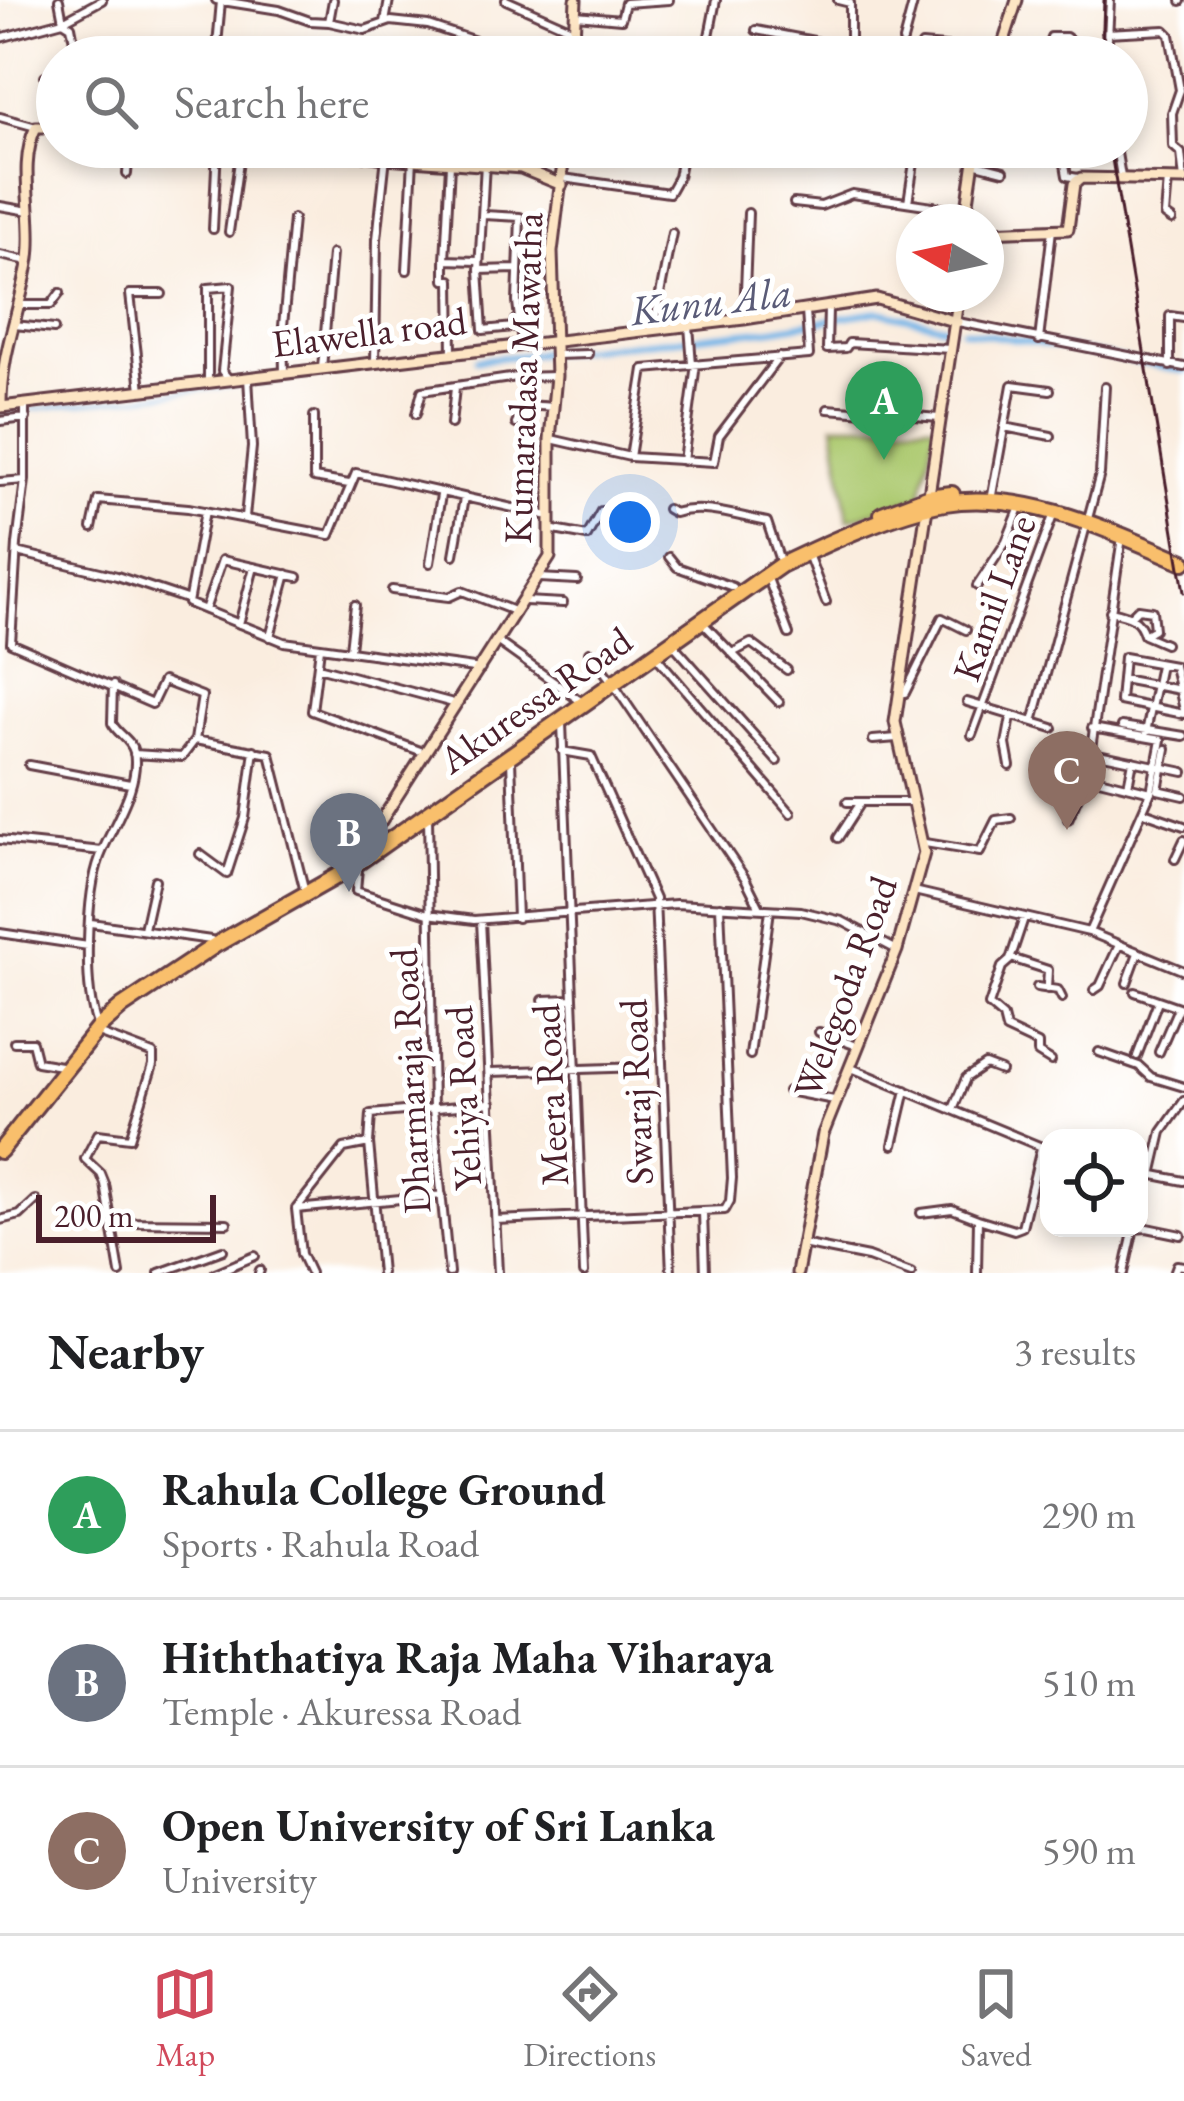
<!DOCTYPE html>
<html lang="en">
<head>
<meta charset="utf-8">
<style>
  body { margin:0; font-family:"EB Garamond",serif; background:#f6f6f6; color:#202124 }
  .controls { position:absolute; right:36px; bottom:36px; display:grid; overflow:hidden; border-radius:24px; box-shadow:0 6px 18px #0003 }
  .controls button { width:108px; height:108px; display:grid; place-items:center; padding:0; border:0; border-bottom:3px solid #e0e0e0; background:#fff; color:#202124; font:60px sans-serif }
  .compass { position:absolute; left:896px; top:204px; width:108px; height:108px; border-radius:50%; background:#fff; box-shadow:0 6px 18px #0003; rotate:279deg }
  .scale { position:absolute; left:36px; bottom:30px; width:180px; box-sizing:border-box; padding-left:12px; border:6px solid #4a1f2b; border-top:0; font-size:33px; line-height:42px; white-space:nowrap; color:#4a1f2b; -webkit-text-stroke:9px #fff; paint-order:stroke }
  .you { position:absolute; left:630px; top:522px; width:42px; height:42px; margin:-30px; border:9px solid #fff; border-radius:50%; background:#1a73e8; box-shadow:0 0 0 18px #1a73e833 }
  .badge { display:grid; place-items:center; width:78px; height:78px; border-radius:50%; background:#d1495b; color:#fff; font-size:39px; font-weight:700 }
  .pin { position:absolute; translate:-50% -99px; filter:drop-shadow(0 3px 6px #0008) }
  .pin::after { content:''; position:absolute; top:63px; width:42px; height:36px; background:inherit; clip-path:polygon(0 0,100% 0,50% 100%) }
  .list { margin:0; padding:0; list-style:none }
  h2 { display:flex; justify-content:space-between; align-items:center; height:156px; margin:0; padding:0 48px; font-size:51px }
  h2 small { font-size:39px; font-weight:400; color:#757577 }
  .list li { display:grid; grid-template-columns:78px 1fr auto; gap:36px; align-items:center; box-sizing:border-box; height:168px; padding:0 48px; border-top:3px solid #e0e0e0 }
  .list b { display:block; font-size:45px; white-space:nowrap }
  .list p { margin:0; font-size:39px; white-space:nowrap; color:#757577 }
  .list em { font-size:39px; font-style:normal; color:#757577 }
  .icon { flex:none; width:66px; height:66px; fill:none; stroke:currentColor; stroke-width:2; stroke-linecap:round; stroke-linejoin:round }
  .map { position:relative; flex:none; width:1184px; height:1273px; overflow:hidden }
  .search { position:absolute; background:#fff; box-shadow:0 6px 18px #0003; left:36px; right:36px; top:36px; height:132px; display:flex; align-items:center; gap:30px; box-sizing:border-box; padding:0 42px; border-radius:66px; color:#757577; font-size:45px }
  .sheet { height:660px; background:#fff }
  nav { display:flex; justify-content:space-around; align-items:center; box-sizing:border-box; height:168px; border-top:3px solid #e0e0e0; background:#fff; font-size:33px; color:#757577 }
  nav a { display:grid; justify-items:center; gap:6px }
  nav .on { color:#d1495b }
  .map>svg:first-child { display:block }
  .green { fill:#aecb72; stroke:#7c754e; stroke-width:3 }
  .lines { fill:none; stroke-linecap:round; stroke-linejoin:round }
  .stream { stroke:#73b6e8; stroke-width:3 }
  .canal { stroke:#73b6e8; stroke-width:6 }
  .street-casing { stroke:#643e46; stroke-width:12 }
  .secondary-casing { stroke:#643e46; stroke-width:15 }
  .highway-casing { stroke:#643e46; stroke-width:20 }
  .street { stroke:#fff; stroke-width:6 }
  .secondary { stroke:#fde5c4; stroke-width:9 }
  .highway { stroke:#f9bf6c; stroke-width:14 }
  .rail { stroke:#4a1f2b; stroke-width:3 }
  .labels { text-anchor:middle; dominant-baseline:central; stroke-width:10; stroke-linejoin:round; paint-order:stroke }
  .street-label { font-size:39px; fill:#4a1f2b; stroke:#fff }
  .water-label { font-size:42px; font-style:italic; fill:#5a5b77; stroke:#fff }
</style>
</head>
<body>
<div class="map">
<svg width="1184" height="1273" viewBox="0 0 1184 1273">
  <rect width="100%" height="100%" fill="#fff"/>
  <filter id="ink" filterUnits="userSpaceOnUse"><feTurbulence type="fractalNoise" baseFrequency=".00833" numOctaves="2"/><feDisplacementMap in="SourceGraphic" scale="24" xChannelSelector="R" yChannelSelector="G"/><feConvolveMatrix kernelMatrix="1 2 1 2 8 2 1 2 1" color-interpolation-filters="sRGB"/></filter>
  <filter id="wash" filterUnits="userSpaceOnUse"><feTurbulence type="fractalNoise" baseFrequency=".004" numOctaves="4" result="noise"/><feDisplacementMap in="SourceGraphic" scale="48" xChannelSelector="R" yChannelSelector="G"/><feGaussianBlur stdDeviation="2.7" result="paint"/><feColorMatrix in="noise" values="0 0 0 0 0 0 0 0 0 0 0 0 0 0 0 0 0 1.4 0 .05"/><feComposite in="paint" operator="in"/></filter>
  <g filter="url(#wash)">
    <rect width="100%" height="100%" fill="#faeddf"/>
    <path class="green" d="M834,424H936L921,496L848,520Z"/>
    <g class="lines">
      <path class="stream" d="M251,384L271,382
        M29,410L243,385
        M0,414L21,411"/>
      <path class="canal" d="M963,330L1184,371
        M477,360L774,329L878,311L951,328"/>
    </g>
  </g>
  <g filter="url(#ink)">
    <g class="lines">
      <g class="street-casing">
        <path id="street" d="M59,0L63,21L71,26L77,57
          M216,0L279,10L310,21L329,22L333,0
          M506,0L576,31
          M838,0L850,3V57
          M1181,1V0
          M576,15L621,19L625,3L669,0
          M329,22L365,30L391,21L428,25L523,57
          M385,22L389,0
          M756,30L851,48
          M1106,33L1165,30L1170,35L1180,90L1172,113L1173,146L1181,153L1184,180
          M0,38L63,21L102,0
          M903,41L914,0
          M922,45L1001,52
          M1004,49L1035,57
          M1034,56L1045,54L1051,37H1066L1071,41L1070,57
          M216,57L221,1
          M705,57L716,0
          M1107,57L1110,0
          M45,76H57
          M0,117L36,127
          M880,147L915,156L908,202
          M1062,147L1067,176L1078,178
          M1116,147L1121,177
          M949,152L966,147
          M485,163L479,270L517,269
          M973,163L1004,171
          M450,164L445,260L477,261
          M127,174L129,147
          M563,178L669,193L678,177L684,147
          M1168,180L1165,215L1172,220
          M794,203L821,206L852,194L966,211
          M0,206L29,211
          M484,215L520,217L517,302L522,344
          M213,229L217,147
          M229,232L241,147
          M519,252H552
          M0,255L28,261
          M445,262V280H451L452,354
          M407,270L413,159
          M479,270L483,330L514,327L515,320
          M20,305H51L60,293
          M828,308L827,349L846,348L849,343L950,349
          M744,318L748,213
          M958,322L1184,367
          M14,325L54,329
          M689,326L692,364
          M653,330L672,233
          M1039,340L1052,230
          M555,355L588,354
          M779,357L719,436L714,462L630,457L644,369L809,355L806,311
          M375,363L377,239L387,147
          M1170,366V316L1184,318
          M322,368L332,254
          M284,373L283,326L293,219
          M208,382V288L231,286L222,371L228,378
          M141,390L130,294H162
          M828,409L939,418
          M416,414L422,391L517,377L556,376
          M314,416V478L349,484
          M0,421L26,418
          M451,424L455,388
          M516,424C525,403 532,405 553,407
          M1004,427L1051,436
          M551,439L630,457
          M683,461L696,364
          M25,480L17,544L11,643L152,704L163,681L202,696L195,740
          M0,482L25,480V404
          M992,495L1012,385L1050,390
          M667,509L674,513C705,504 736,516 767,522L779,558
          M205,511L188,603L284,642L481,669
          M245,517L252,447L248,377
          M92,528L98,500L188,508L330,535L356,473L549,516
          M549,529L587,536L601,511
          M17,552L117,576L186,599
          M808,554L826,602
          M454,555L464,498
          M669,557L677,567L733,587
          M430,563L441,495
          M767,576L789,634
          M539,578L577,580
          M977,586L1006,542L1021,505
          M392,590L449,597L462,591L514,611
          M525,601L563,603
          M205,610L222,560L298,577
          M1110,611C1128,615 1139,617 1144,635L1165,644
          M1131,616L1138,609L1152,611L1154,629L1144,635
          M702,622L779,702
          M239,624L254,567
          M270,637L287,574
          M498,642L579,700
          M672,643L777,761
          M320,648L312,711L423,752
          M350,649L355,605
          M589,652L610,679
          M732,653L751,643L787,670
          M656,656L791,813
          M318,667L457,704
          M1122,679L1180,690
          M614,685L745,878L760,908
          M901,693H905L942,618L966,630
          M967,702L1053,728
          M1184,710L1174,666L1124,657L1120,701L1184,714
          M1033,722L1100,474L1105,387
          M562,723L584,1273
          M1122,726L1184,736
          M1092,728L1161,740L1151,792
          M972,735L1053,516
          M1145,737L1160,665
          M873,740L897,738
          M1166,749L1158,790L1184,796
          M562,751L591,756L655,899L671,1273
          M1089,752L1184,772
          M134,754L182,757L195,740L270,754L304,888
          M511,760L517,918
          M29,765L130,784
          M1010,766L1006,744L1011,717
          M1059,774L1069,775L1080,764L1088,763
          M1087,776L1151,792L1089,932
          M1128,786L1133,761
          M847,802H911
          M1144,812L1184,826
          M428,816L433,1109L449,1273
          M1068,819L1087,776L1122,537
          M838,838L860,804
          M0,840L102,851
          M925,843L980,852L996,820L1011,818
          M200,854L227,874L245,818L254,750
          M1175,859L1184,840
          M358,868L356,891L428,914L474,920L676,904L801,911L842,921L897,950
          M914,891L1089,932L1184,971
          M1024,918L1010,960L1002,967L989,1005L1003,1017L1006,1029L1038,1044V1053L1051,1061
          M481,920L498,1273
          M91,923L211,940
          M144,929L155,880
          M0,933L88,946
          M1011,958L1048,970L1047,989
          M1127,983L1138,953
          M1037,987L1058,990L1062,998
          M1094,990L1100,986L1119,945
          M1135,992L1184,1009
          M543,1000L573,999
          M97,1024C83,988 86,894 100,857C111,827 141,786 134,752C131,739 118,735 112,723L113,685
          M95,1032L153,1054V1065L130,1138L98,1134L85,1159L101,1174L105,1184L120,1273
          M819,1032L857,1046
          M14,1042H32L37,1062L61,1066
          M1099,1052L1139,1066L1151,1077L1184,1087
          M1159,1052L1178,1008
          M750,1055L770,910
          M1137,1056L1158,1001
          M849,1067L1049,1150
          M490,1072L642,1067
          M788,1091L834,1100
          M953,1109L966,1078L985,1065L1001,1071
          M893,1145L906,1090
          M1139,1172L1184,1181
          M1152,1175L1162,1132L1184,1101
          M1139,1190L1144,1173
          M296,1209L442,1195
          M703,1212L705,1273
          M921,1213L952,1209L978,1219
          M112,1215L129,1222L227,1223
          M0,1220L20,1215L36,1200
          M496,1220L725,1210L730,1201L732,1178L720,906
          M1134,1229L1147,1228L1181,1235
          M802,1244L868,1257L911,1273
          M159,1273L223,1250
          M215,1273L255,1256
          M259,1273L260,1270
          M310,1273L301,1254L296,1209L344,1148L369,1143
          M381,1273L369,1143L371,1114L491,1103
          M977,1273L978,1219L1014,1230L1022,1227L1041,1148
          M1124,1273L1134,1228
          M1174,1273L1177,1265L1184,1266"/>
      </g>
      <g class="secondary-casing">
        <path id="secondary" d="M573,57L576,0
          M999,57L1017,0
          M57,127H36C17,166 35,214 29,258C21,309 0,354 1,407L744,319L877,299L957,322
          M314,147L385,158L521,168L562,185
          M965,222L976,147
          M986,232L1068,229L1074,184L1081,178L1184,180
          M380,849L375,843L376,829L550,557V439L556,376L552,252L565,147
          M797,1273L823,1134L897,950L924,853L895,722L959,294"/>
      </g>
      <g class="highway-casing">
        <path id="highway" d="M882,514L927,497L952,494
          M0,1151L99,1027L122,1007L217,944L346,871L781,565C827,543 896,511 945,503C1026,490 1111,531 1184,562"/>
      </g>
      <use href="#street" class="street"/>
      <use href="#secondary" class="secondary"/>
      <use href="#highway" class="highway"/>
      <path class="rail" d="M1102,57L1104,0
        M1110,147L1184,592"/>
    </g>
  </g>
  <g class="labels">
    <g class="street-label">
      <text transform="translate(369 332) rotate(-7)">Elawella road</text>
      <text transform="translate(523 378) rotate(-88)">Kumaradasa Mawatha</text>
      <text transform="translate(994 598) rotate(-70)">Kamil Lane</text>
      <text transform="translate(535 700) rotate(-35)">Akuressa Road</text>
      <text transform="translate(845 987) rotate(-70)">Welegoda Road</text>
      <text transform="translate(410 1081) rotate(-93)">Dharmaraja Road</text>
      <text transform="translate(636 1092) rotate(-92)">Swaraj Road</text>
      <text transform="translate(550 1095) rotate(-93)">Meera Road</text>
      <text transform="translate(463 1098) rotate(-93)">Yehiya Road</text>
    </g>
    <g class="water-label">
      <text transform="translate(711 301) rotate(-7)">Kunu Ala</text>
    </g>
  </g>
</svg>
<div class="controls">
<button><svg class="icon" aria-label="locate" viewBox="0 0 24 24"><circle cx="12" cy="12" r="6"/><path d="M12 2v4M12 18v4M2 12h4M18 12h4"/></svg></button>
</div>
<svg class="compass" viewBox="-18 -18 36 36"><path d="M0-13l5 13h-10z" fill="#e53935"/><path d="M0 13l5-13h-10z" fill="#757577"/></svg>
<div class="scale">200 m</div>
<div class="you"></div>
<div class="pin badge" style="left:884px;top:460px;background:#2e9e5b">A</div>
<div class="pin badge" style="left:349px;top:892px;background:#6b7280">B</div>
<div class="pin badge" style="left:1067px;top:830px;background:#8d6e63">C</div>
<div class="search"><svg class="icon" aria-label="search" viewBox="0 0 24 24"><circle cx="10" cy="10" r="6"/><path d="M15 15l6 6"/></svg>Search here</div>
</div>
<section class="sheet">
<h2>Nearby<small>3 results</small></h2>
<ul class="list">
<li><span class="badge" style="background:#2e9e5b">A</span><div><b>Rahula College Ground</b><p>Sports · Rahula Road</p></div><em>290 m</em></li>
<li><span class="badge" style="background:#6b7280">B</span><div><b>Hiththatiya Raja Maha Viharaya</b><p>Temple · Akuressa Road</p></div><em>510 m</em></li>
<li><span class="badge" style="background:#8d6e63">C</span><div><b>Open University of Sri Lanka</b><p>University</p></div><em>590 m</em></li>
</ul>
</section>
<nav>
<a class="on"><svg class="icon" aria-label="map" viewBox="0 0 24 24"><path d="M3 6l6-2 6 2 6-2v14l-6 2-6-2-6 2zM9 4v14M15 6v14"/></svg>Map</a>
<a><svg class="icon" aria-label="directions" viewBox="0 0 24 24"><path d="M12 3l9 9-9 9-9-9zM9 14v-3h6M13 9l2 2-2 2"/></svg>Directions</a>
<a><svg class="icon" aria-label="saved" viewBox="0 0 24 24"><path d="M7 4h10v16l-5-4-5 4z"/></svg>Saved</a>
</nav>
</body>
</html>
